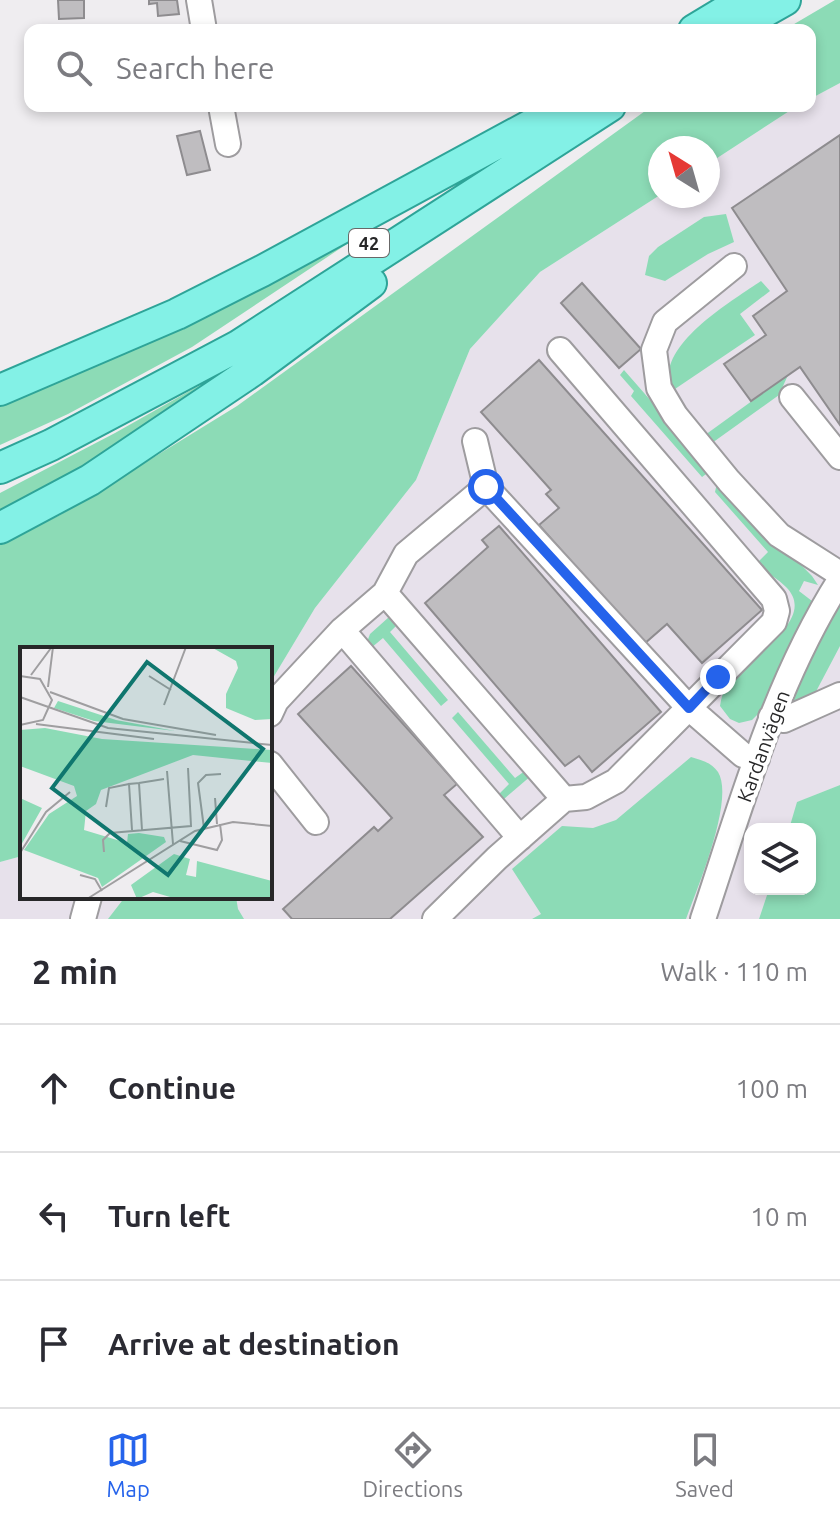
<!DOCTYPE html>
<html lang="en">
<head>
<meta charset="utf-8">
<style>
  body { margin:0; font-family:Ubuntu,sans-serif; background:#f2f2f3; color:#2b2b33 }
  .controls { position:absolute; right:24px; bottom:24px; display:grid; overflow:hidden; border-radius:16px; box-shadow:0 4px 12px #0003 }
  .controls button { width:72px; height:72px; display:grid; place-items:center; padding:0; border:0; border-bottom:2px solid #e1e1e2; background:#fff; color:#2b2b33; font:40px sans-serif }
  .compass { position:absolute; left:648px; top:136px; width:72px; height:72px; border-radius:50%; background:#fff; box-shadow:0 4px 12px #0003; rotate:323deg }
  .stop { position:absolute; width:24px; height:24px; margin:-18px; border:6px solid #2563eb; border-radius:50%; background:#fff }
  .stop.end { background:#2563eb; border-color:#fff; box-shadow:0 2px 8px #0008 }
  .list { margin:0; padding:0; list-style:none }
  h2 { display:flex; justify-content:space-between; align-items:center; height:104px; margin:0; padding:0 32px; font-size:34px }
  h2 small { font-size:26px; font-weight:400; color:#7c7c81 }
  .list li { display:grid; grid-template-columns:52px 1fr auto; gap:24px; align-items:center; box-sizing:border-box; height:128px; padding:0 32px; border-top:2px solid #e1e1e2 }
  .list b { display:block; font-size:30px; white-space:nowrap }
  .list em { font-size:26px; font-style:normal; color:#7c7c81 }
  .icon { flex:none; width:44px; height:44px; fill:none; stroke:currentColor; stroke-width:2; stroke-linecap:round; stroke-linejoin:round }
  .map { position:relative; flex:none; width:840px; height:919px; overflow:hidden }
  .search { position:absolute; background:#fff; box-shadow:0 4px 12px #0003; left:24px; right:24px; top:24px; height:88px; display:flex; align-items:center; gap:20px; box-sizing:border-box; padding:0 28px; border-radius:16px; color:#7c7c81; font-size:30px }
  .sheet { height:488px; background:#fff }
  nav { display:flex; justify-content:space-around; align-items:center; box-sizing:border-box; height:112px; border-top:2px solid #e1e1e2; background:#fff; font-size:22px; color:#7c7c81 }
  nav a { display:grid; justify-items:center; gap:4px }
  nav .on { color:#2563eb }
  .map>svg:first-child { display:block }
  .built { fill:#e7e1eb }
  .green { fill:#8cdbb6 }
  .building { fill:#bfbdc0; stroke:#8e8c8f; stroke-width:2 }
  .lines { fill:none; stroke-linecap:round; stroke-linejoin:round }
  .minor-casing { stroke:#9e9c9f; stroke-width:28 }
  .major-casing { stroke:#2ea498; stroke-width:34 }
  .minor { stroke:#fff; stroke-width:24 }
  .major { stroke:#83f1e6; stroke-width:30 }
  .route { stroke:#2563eb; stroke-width:10 }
  .labels { text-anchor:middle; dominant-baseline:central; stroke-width:8; stroke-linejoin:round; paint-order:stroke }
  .shield { fill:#fff; stroke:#686868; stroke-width:2 }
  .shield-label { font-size:18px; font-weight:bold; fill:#272728 }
  .street-label { font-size:20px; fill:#272728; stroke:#fff }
  .inset-road { fill:none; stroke:#9f9ea0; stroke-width:2 }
  .view { fill:#0f766e; fill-opacity:0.15; stroke:#0f766e; stroke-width:4 }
  .inset-edge { fill:none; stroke:#272728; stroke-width:4 }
</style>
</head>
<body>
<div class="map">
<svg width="840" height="919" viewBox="0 0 840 919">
  <rect width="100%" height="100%" fill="#efedf0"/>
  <path class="built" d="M840,83V785L798,802L789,829H750V889H769L759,919H0V862L22,856V897H270V683L315,608L416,480L470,349L540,272L660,195L708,196V164L797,106H810V99Z"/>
  <path class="green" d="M835,0H840V83L810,99V30H784Z
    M652,106H797L708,164V148H660V195L540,272L470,349L416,480L315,608L270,683V649H22V856L0,862V543L60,515L237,406Z
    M726,214L734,242L708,254L665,281L645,275L649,256L658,247L704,217Z
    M371,228L192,347L68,414L0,445V401Z
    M761,281L770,291L740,314L755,335L672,391C651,348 732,301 761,281Z
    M232,367L125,445L0,515V493L115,433Z
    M624,370L741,504L812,576L818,585L804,581L799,591L812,601L759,713L752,720L739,723L730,719L720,706C721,698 724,689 728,682C744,658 820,621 786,587C777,578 765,572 755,565L768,552L715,492L717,483L709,472L702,477L631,396L634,391L620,375Z
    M788,375L779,395L712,443L705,435Z
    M840,605V646L811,701L789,706L810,656Z
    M389,617H397L401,621L390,632L448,700L441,706L383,638L371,648L367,642L370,634Z
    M458,712L515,778L529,768L532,775L504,799L498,795L509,784L452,718Z
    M691,757C701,760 711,762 718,772C735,799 697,889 686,919H532L541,914L512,869L562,826L593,828L616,820Z
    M840,785V919H759L769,889H810V829H789L797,802Z
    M125,897H236L238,909L244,919H108Z"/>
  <path class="building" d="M58,0H84V18L59,19Z
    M149,0H177L179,14L158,16L157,3L149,4Z
    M200,131L210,170L187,175L177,136Z
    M840,135V425L800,367L751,401L724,364L766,335L753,316L787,291L732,208Z
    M582,283L641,349L619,368L561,303Z
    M539,360L762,610L702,663L667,624L644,644L539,525L559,508L546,494L551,490L481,412Z
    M499,526L661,712L592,772L579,756L565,766L425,603L488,547L482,540Z
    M351,666L457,784L444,795L483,837L390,919H292L283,909L374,827L378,831L392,818L298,714Z"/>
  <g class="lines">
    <g class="minor-casing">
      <path id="minor" d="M199,0L204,30
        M221,106L228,144
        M734,266L665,322L654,350L659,388L675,415L729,481L779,535L840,574
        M792,397L840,457
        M475,441L486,487L689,708L743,755L757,759
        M385,593L406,554L486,487
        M270,714L276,701L342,630
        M771,717L784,720L840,695
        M270,764L316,822
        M520,838L342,630L385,593L564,799
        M83,919L89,897
        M435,919L497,858L564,799L586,797L616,781L774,622L777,611L774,599L560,350
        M703,919C742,803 774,684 840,580"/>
    </g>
    <g class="major-casing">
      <path id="major" d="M694,30L744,0
        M732,30L785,0
        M0,390L177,314L262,271L566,106
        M0,468L51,445L238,346L610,106
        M0,528L90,480L252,371L371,283"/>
    </g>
    <use href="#minor" class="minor"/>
    <use href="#major" class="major"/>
  </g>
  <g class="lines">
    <path class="route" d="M486,487L689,708L718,677"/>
  </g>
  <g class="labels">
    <rect class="shield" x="349" y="229" width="40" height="28" rx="6"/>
    <g class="shield-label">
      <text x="369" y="243">42</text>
    </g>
    <g class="street-label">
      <text transform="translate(763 746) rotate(-70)">Kardanvägen</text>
    </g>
  </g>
  <g transform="translate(20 647)">
    <rect width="252" height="252" fill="#efedf0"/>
    <path d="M191,0H252V72L235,73L206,61V47L218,21L216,14ZM38,54L96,73L155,84L74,74L34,61ZM25,81L82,92L252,103V116L173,108L81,143L76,157L66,164L64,183L107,196L108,187L119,186L144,190L146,195L82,240L78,231L4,203L29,167L57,149L54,139L0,119V83ZM0,151L22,161L0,200ZM154,207L170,212L166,228L176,230L177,214L252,234V252H157L133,245L117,252L111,238Z" fill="#8cdbb6"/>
    <path class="inset-road" d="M11,28L31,1M0,29L20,32L32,53L23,73L0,78M129,29L151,43M28,40L33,0M30,45L103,72L196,88M0,50L88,81L252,98M144,58L166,0M16,77L134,92M147,124L153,197M119,136L144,132M195,151L197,177M86,160L89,141L109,137M184,181L178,136L186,128L201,127M112,183L109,137L119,136L122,183M160,194L197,203L202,193L200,177M84,205L83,193L90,186L171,179L168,121M0,206L26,165L50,145M60,228L75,232L82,244M67,252L175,184L213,175L252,179"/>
    <path class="view" d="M127,15L243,102L148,228L32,141Z"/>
    <rect width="252" height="252" class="inset-edge"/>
  </g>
</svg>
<div class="controls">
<button><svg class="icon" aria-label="layers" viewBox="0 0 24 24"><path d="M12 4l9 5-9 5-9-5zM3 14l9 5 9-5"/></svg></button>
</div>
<svg class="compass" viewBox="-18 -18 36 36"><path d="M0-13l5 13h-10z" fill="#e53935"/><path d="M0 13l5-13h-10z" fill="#7c7c81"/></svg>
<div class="stop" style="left:486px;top:487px"></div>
<div class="stop end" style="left:718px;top:677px"></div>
<div class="search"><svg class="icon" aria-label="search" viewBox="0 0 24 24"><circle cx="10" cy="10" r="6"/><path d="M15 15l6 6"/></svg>Search here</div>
</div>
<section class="sheet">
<h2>2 min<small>Walk · 110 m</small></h2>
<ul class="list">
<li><svg class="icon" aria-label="ahead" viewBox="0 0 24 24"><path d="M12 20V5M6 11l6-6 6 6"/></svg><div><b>Continue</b></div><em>100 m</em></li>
<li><svg class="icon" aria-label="left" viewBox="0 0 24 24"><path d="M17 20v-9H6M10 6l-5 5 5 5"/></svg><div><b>Turn left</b></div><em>10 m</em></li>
<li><svg class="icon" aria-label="arrive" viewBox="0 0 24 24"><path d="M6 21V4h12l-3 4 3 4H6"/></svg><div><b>Arrive at destination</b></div></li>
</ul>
</section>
<nav>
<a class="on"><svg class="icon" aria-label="map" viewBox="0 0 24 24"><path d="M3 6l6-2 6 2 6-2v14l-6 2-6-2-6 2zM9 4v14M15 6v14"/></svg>Map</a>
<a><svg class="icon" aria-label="directions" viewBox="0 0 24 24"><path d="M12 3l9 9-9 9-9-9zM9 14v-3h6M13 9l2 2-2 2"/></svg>Directions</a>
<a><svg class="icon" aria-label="saved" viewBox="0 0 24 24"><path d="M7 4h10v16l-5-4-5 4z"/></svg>Saved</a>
</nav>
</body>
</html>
